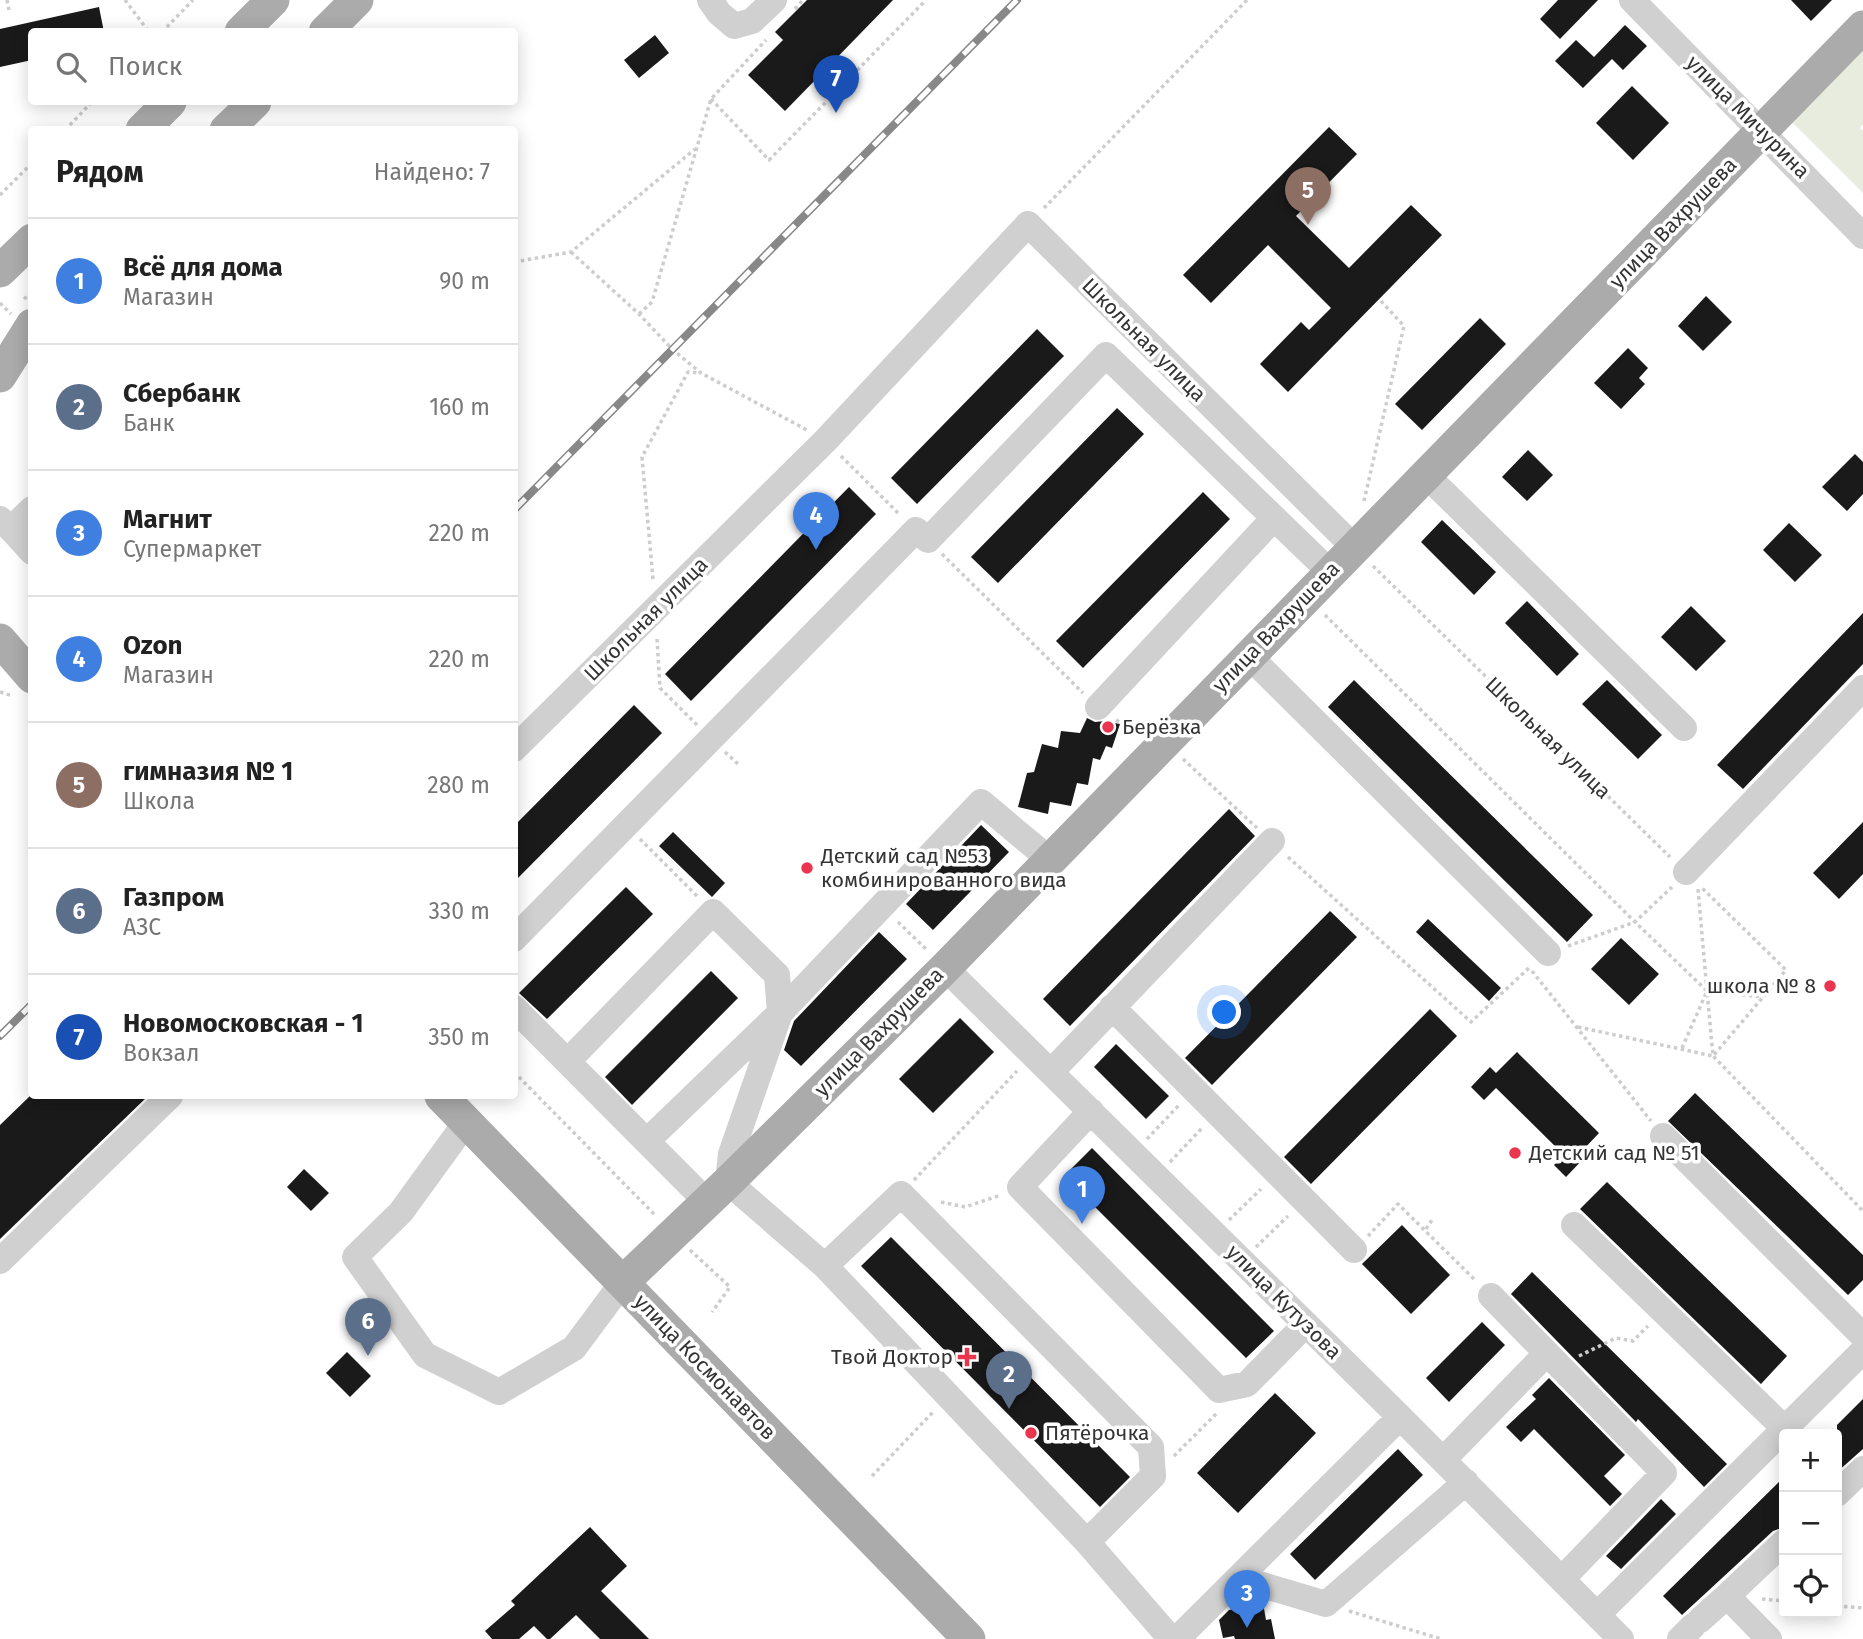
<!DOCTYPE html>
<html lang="ru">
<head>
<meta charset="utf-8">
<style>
  body { margin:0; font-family:"Fira Sans",sans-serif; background:#f2f2f2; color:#222 }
  .controls { position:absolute; right:21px; bottom:21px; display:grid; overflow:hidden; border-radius:7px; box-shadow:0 4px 18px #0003 }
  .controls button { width:63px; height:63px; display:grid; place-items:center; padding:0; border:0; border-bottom:2px solid #e0e0e0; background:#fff; color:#222; font:35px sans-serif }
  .you { position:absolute; left:1225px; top:1013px; width:24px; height:24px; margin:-18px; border:5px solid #fff; border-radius:50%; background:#1a73e8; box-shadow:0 0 0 10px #1a73e833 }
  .badge { display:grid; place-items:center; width:46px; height:46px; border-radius:50%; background:#7c3aed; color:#fff; font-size:23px; font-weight:700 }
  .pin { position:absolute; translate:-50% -58px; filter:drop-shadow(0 2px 4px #0008) }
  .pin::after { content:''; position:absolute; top:37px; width:24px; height:21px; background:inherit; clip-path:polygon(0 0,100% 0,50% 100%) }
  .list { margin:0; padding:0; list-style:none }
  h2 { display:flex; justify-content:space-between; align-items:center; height:91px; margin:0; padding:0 28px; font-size:30px }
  h2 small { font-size:23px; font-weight:400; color:#767676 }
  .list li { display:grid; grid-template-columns:46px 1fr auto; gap:21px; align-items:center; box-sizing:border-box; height:126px; padding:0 28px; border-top:2px solid #e0e0e0 }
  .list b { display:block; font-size:26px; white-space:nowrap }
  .list p { margin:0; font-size:23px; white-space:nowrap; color:#767676 }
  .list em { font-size:23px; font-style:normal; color:#767676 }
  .icon { flex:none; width:38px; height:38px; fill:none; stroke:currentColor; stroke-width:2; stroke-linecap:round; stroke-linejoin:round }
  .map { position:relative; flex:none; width:1863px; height:1639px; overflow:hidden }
  .search { position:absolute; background:#fff; box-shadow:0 4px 18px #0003; left:28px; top:28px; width:490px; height:77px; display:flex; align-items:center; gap:18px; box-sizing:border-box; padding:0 24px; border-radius:7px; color:#767676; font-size:26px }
  .panel { position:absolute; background:#fff; box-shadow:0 4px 18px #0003; left:28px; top:126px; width:490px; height:973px; border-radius:7px }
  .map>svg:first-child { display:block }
  .green { fill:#e7ecde }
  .building { fill:#1a1a1a }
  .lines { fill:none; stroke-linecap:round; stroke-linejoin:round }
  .path { stroke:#cdcdcd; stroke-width:3.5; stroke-dasharray:3.5 3.5; stroke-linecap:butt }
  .minor { stroke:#d0d0d0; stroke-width:26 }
  .major { stroke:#ababab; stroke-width:33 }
  .rail-casing { stroke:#888; stroke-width:8 }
  .rail { stroke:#fff; stroke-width:5; stroke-dasharray:16; stroke-linecap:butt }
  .poi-dot { fill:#e9364e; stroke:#fff; stroke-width:2.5 }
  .labels { text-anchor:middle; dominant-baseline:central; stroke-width:7; stroke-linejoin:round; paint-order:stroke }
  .street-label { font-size:21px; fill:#333; stroke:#fff }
  .poi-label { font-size:21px; fill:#333; stroke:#fff; text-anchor:start }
</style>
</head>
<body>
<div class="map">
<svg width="1863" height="1639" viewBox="0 0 1863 1639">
  <rect width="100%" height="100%" fill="#fff"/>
  <path class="green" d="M1863,49V124L1860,128L1863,131V193L1792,122Z"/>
  <path class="building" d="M807,0H893L785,111L748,75L783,40L775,32Z
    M1558,0H1598L1560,39L1540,19Z
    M1791,0H1832L1811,21Z
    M99,7L104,32H32V60L0,67V29Z
    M1625,25L1647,46L1623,70L1612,59L1583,88L1555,61L1576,40L1594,57Z
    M655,35L669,53L639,78L624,60Z
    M1632,86L1669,123L1633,160L1596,123Z
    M1329,127L1357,154L1296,216L1349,268L1411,205L1442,235L1288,392L1260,364L1301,322L1309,330L1331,308L1268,245L1211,303L1183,275Z
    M1706,296L1732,322L1703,351L1678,326Z
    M1480,318L1506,344L1422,430L1395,404Z
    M1037,329L1064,356L917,504L891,478Z
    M1628,348L1648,368L1639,378L1645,384L1621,409L1594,383Z
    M1117,408L1144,434L998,583L971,557Z
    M1528,450L1553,475L1527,501L1502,477Z
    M1855,454L1863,462V494L1847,511L1822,487Z
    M849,487L876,514L691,701L665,674Z
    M1203,492L1230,519L1083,668L1056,641Z
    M1442,520L1496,572L1474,595L1421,542Z
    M1789,523L1822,555L1795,582L1763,550Z
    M1527,601L1579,654L1557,676L1505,623Z
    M1691,606L1726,641L1696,671L1661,637Z
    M1863,613V664L1743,789L1717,765Z
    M1354,680L1593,915L1567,942L1328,707Z
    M1607,680L1662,735L1638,759L1582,704Z
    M634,705L662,733L514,882V826Z
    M1087,718L1095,722L1105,721L1120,724L1112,748L1106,746L1100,760L1093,758L1088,785L1077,783L1071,806L1050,802L1048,814L1018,807L1027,773L1034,772L1042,744L1058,748L1061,731L1080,733Z
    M1229,809L1255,836L1070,1026L1043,999Z
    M1863,822V874L1839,899L1813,873Z
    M981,825L1009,852L933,930L906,904Z
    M673,832L725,883L712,897L659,846Z
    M626,887L653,914L547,1019L519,993Z
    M1330,911L1357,937L1212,1085L1185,1058Z
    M1428,919L1501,988L1489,1001L1416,932Z
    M879,932L907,959L801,1066L784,1050L794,1021Z
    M1621,938L1659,974L1629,1005L1591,969Z
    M711,971L738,998L632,1105L605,1077Z
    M1430,1009L1457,1036L1311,1184L1284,1157Z
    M960,1018L994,1052L933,1113L899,1079Z
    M1116,1044L1169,1096L1146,1119L1094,1067Z
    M1517,1052L1599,1133L1582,1151L1587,1155L1566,1177L1554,1165L1564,1155L1496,1088L1484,1100L1471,1087L1490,1067L1496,1073Z
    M1695,1093L1863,1255V1280L1848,1295L1668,1121Z
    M30,1096H148L0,1239V1125Z
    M1092,1148L1274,1331L1246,1358L1064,1176Z
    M304,1169L329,1193L311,1211L287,1187Z
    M1607,1182L1787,1356L1761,1384L1580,1209Z
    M1402,1225L1450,1275L1411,1314L1362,1264Z
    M891,1237L1130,1477L1100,1507L861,1266Z
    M1532,1272L1727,1464L1704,1487L1638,1419L1636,1422L1511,1294Z
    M1482,1322L1505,1345L1449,1402L1426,1378Z
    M347,1352L371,1376L350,1397L326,1373Z
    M1549,1378L1625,1455L1604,1476L1622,1494L1610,1506L1534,1429L1521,1442L1506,1427L1536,1399L1532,1395Z
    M1275,1393L1316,1433L1238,1513L1197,1473Z
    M1863,1399V1449L1837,1472V1425Z
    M1398,1449L1423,1475L1315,1580L1290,1554Z
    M1784,1477V1527L1773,1531L1682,1615L1663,1596Z
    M1661,1499L1676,1514L1621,1569L1606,1556Z
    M590,1527L627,1566L601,1591L649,1639H600L576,1615L550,1639H547L534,1626L519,1639H492L485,1631L515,1605L511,1601Z
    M1263,1603L1266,1620L1271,1619L1275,1639H1235L1234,1636L1223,1638L1219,1620L1229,1610Z"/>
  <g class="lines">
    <path class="path" d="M7,0L9,10
      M125,0L149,32
      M795,9L803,0
      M162,32L193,0
      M711,99L769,160L926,0
      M65,130L92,102
      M0,195L32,163
      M1044,208L1247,0
      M571,252L639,314L673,350L701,373L807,430
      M514,262L571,252L695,149
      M24,299L32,292
      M0,303L11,314
      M639,314L652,302L711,99L766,40
      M841,456L900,515
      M1364,501L1404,326L1379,299
      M942,554L1083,693
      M1373,566L1670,857
      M653,579L642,457L688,372L701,373
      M1325,615L1635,922L1707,991L1713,1056L1863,1211
      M657,639L660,688L697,725
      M0,692L13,696
      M1116,720L1139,736
      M725,752L738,764
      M1183,759L1257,828
      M640,839L699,898
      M1288,857L1471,1022L1531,966
      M898,922L928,951
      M1568,946L1635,922L1672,887
      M1532,971L1651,1121
      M1707,991L1763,997
      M1578,1027L1713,1056L1786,970L1701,887
      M1682,1048L1707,991L1698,889
      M514,1072L655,1215
      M1147,1139L1180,1104
      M1170,1162L1203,1127
      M914,1180L1017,1071
      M941,1202L965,1207L1001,1195
      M1229,1220L1261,1189
      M1426,1229L1432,1220
      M1368,1236L1398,1204L1475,1280
      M1256,1247L1288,1216
      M690,1250L730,1287L712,1312
      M1579,1356L1616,1338L1633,1341L1648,1326
      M1174,1456L1218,1412
      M872,1476L933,1412
      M1762,1599L1784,1601
      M1837,1606L1863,1608
      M1349,1611L1441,1639"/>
    <path class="minor" d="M710,0L719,13L734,26L752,21L774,0
      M1632,0L1863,236
      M1426,475L1684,728
      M0,519L11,529L32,509
      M11,529L32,552
      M1248,655L1548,953
      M1098,707L1274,518
      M514,749L826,440L1028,224L1354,547
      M1686,872L1863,688
      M514,939L916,530L928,540L1106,355L1330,572
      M945,968L1400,1417L1621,1639
      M1112,1007L1354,1250
      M514,1008L706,1201
      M568,1061L713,912L777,975L780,1013L731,1154L728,1182L825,1266L1087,1542L1171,1639
      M1051,1072L1272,841
      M1091,1111L1020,1187L1219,1390L1247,1384L1306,1324
      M467,1121L401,1212L355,1257L425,1355L499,1392L574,1348L623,1282
      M1663,1136L1863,1336
      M647,1141L780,1013L981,802L1049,859
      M1574,1225L1785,1429
      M0,1261L170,1096
      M825,1266L901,1194L1151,1447L1153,1476L1087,1542
      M1491,1296L1664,1473L1562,1579
      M1443,1460L1546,1354
      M1837,1494L1863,1469
      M1239,1578L1326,1604L1466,1482
      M1598,1614L1863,1351
      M1700,1620L1727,1596
      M1177,1639L1400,1417
      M1680,1639L1693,1626
      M1769,1639L1727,1596L1784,1542"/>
    <path class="major" d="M241,32L273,0
      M325,32L357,0
      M142,130L170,102
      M226,130L255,102
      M0,271L32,240
      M0,376L32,325
      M0,640L32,677
      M441,1096L969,1639
      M623,1282L728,1182L945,968L1863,27"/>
    <g class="rail-casing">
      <path id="rail" d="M514,510L1017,0
        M0,1036L32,1004"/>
    </g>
    <use href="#rail" class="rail"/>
  </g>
  <g class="poi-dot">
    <circle cx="1108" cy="727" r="7"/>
    <circle cx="807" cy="868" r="7"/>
    <circle cx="1830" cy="986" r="7"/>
    <circle cx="1515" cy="1153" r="7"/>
    <path d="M963.5 1346.5h7v7h7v7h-7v7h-7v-7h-7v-7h7z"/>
    <circle cx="1031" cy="1433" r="7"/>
  </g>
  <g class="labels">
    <g class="street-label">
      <text transform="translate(1748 117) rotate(45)">улица Мичурина</text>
      <text transform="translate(1673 223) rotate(-46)">улица Вахрушева</text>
      <text transform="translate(1144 340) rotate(45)">Школьная улица</text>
      <text transform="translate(646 619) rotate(-45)">Школьная улица</text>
      <text transform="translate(1276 627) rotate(-46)">улица Вахрушева</text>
      <text transform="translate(1548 738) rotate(44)">Школьная улица</text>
      <text transform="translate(879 1032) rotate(-45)">улица Вахрушева</text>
      <text transform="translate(1284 1302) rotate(45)">улица Кутузова</text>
      <text transform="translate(705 1367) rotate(46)">улица Космонавтов</text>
    </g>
    <g class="poi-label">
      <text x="1122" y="727">Берёзка</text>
      <text x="821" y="856">Детский сад №53<tspan x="821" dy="24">комбинированного вида</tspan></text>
      <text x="1816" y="986" text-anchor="end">школа № 8</text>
      <text x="1529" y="1153">Детский сад № 51</text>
      <text x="953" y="1357" text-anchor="end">Твой Доктор</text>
      <text x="1045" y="1433">Пятёрочка</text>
    </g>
  </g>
</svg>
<div class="controls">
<button>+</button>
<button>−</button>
<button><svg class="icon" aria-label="locate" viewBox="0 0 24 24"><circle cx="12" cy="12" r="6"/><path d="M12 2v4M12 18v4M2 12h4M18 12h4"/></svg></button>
</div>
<div class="you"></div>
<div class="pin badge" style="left:1082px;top:1224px;background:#3f7fe0">1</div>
<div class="pin badge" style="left:1009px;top:1409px;background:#5c6f8a">2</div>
<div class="pin badge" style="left:1247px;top:1628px;background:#3f7fe0">3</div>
<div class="pin badge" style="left:816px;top:550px;background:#3f7fe0">4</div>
<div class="pin badge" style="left:1308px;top:225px;background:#8d6e63">5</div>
<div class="pin badge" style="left:368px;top:1356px;background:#5c6f8a">6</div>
<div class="pin badge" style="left:836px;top:113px;background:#1a4fb4">7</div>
<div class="search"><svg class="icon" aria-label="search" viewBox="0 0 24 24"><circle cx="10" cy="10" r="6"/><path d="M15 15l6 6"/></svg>Поиск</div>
<section class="panel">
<h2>Рядом<small>Найдено: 7</small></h2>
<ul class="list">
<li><span class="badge" style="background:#3f7fe0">1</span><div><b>Всё для дома</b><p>Магазин</p></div><em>90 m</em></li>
<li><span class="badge" style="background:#5c6f8a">2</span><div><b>Сбербанк</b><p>Банк</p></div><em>160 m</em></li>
<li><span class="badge" style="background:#3f7fe0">3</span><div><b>Магнит</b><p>Супермаркет</p></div><em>220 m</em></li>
<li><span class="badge" style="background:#3f7fe0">4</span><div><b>Ozon</b><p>Магазин</p></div><em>220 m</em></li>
<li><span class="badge" style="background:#8d6e63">5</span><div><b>гимназия № 1</b><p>Школа</p></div><em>280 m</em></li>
<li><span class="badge" style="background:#5c6f8a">6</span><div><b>Газпром</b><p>АЗС</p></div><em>330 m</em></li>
<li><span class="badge" style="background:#1a4fb4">7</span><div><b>Новомосковская - 1</b><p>Вокзал</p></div><em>350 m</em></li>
</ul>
</section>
</div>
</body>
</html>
